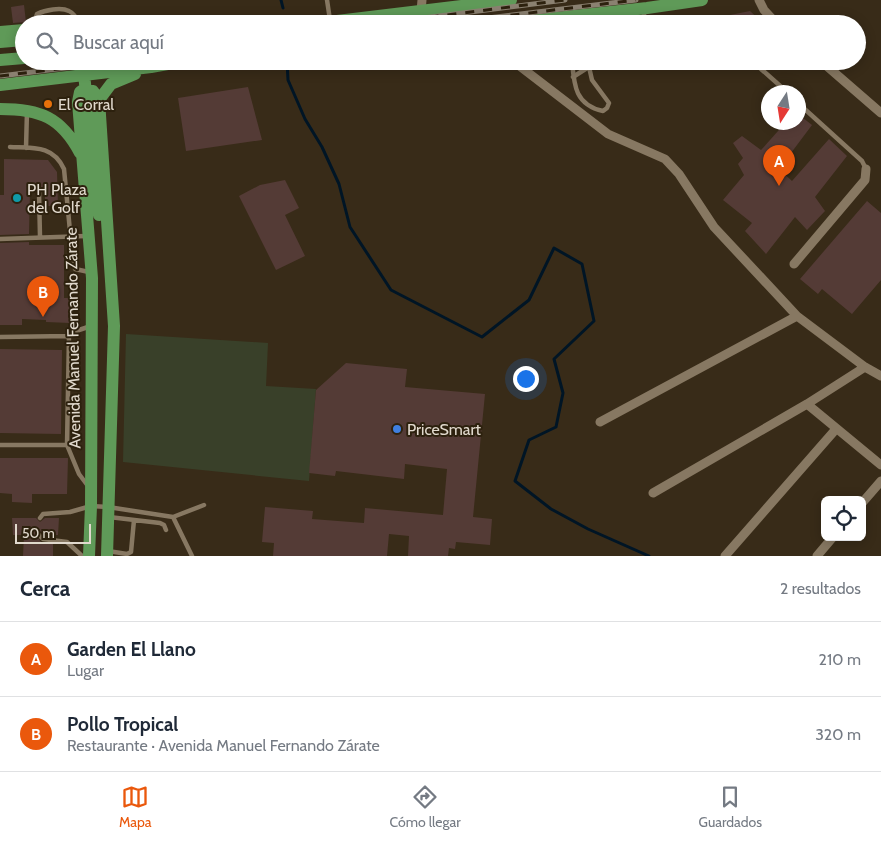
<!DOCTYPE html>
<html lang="es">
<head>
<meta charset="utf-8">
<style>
  body { margin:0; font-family:Cabin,sans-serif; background:#f2f2f3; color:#1f2937 }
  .controls { position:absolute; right:15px; bottom:15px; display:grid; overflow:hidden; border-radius:8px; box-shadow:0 2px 12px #0003 }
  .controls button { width:45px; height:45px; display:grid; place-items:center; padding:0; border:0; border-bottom:1px solid #e0e1e3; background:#fff; color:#1f2937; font:25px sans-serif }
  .compass { position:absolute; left:761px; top:85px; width:45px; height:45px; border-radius:50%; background:#fff; box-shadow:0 2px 12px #0003; rotate:192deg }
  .scale { position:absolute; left:15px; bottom:12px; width:76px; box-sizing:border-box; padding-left:5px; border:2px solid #e1d9cd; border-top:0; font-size:14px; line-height:18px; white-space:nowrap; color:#e1d9cd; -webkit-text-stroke:4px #2d210e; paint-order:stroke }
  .you { position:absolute; left:525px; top:378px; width:18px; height:18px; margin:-12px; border:4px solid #fff; border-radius:50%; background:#1a73e8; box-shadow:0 0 0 8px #1a73e833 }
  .badge { display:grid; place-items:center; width:32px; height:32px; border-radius:50%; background:#ea580c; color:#fff; font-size:16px; font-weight:700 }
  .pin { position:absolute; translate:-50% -41px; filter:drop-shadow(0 1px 2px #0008) }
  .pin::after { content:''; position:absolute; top:26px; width:18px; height:15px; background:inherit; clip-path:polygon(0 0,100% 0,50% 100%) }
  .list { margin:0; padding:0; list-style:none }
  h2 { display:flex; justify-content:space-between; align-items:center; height:65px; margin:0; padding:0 20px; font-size:21px }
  h2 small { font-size:16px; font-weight:400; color:#747a83 }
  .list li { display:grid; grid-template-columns:32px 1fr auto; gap:15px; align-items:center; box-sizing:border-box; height:75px; padding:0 20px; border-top:1px solid #e0e1e3 }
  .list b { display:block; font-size:19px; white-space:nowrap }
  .list p { margin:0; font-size:16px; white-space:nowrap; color:#747a83 }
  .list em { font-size:16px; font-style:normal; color:#747a83 }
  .icon { flex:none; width:28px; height:28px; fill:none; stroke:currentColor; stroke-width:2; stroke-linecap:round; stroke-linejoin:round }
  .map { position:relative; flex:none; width:881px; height:556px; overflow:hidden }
  .search { position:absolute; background:#fff; box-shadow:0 2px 12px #0003; left:15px; right:15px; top:15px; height:55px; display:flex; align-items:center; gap:12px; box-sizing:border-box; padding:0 18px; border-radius:28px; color:#747a83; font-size:19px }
  .sheet { height:215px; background:#fff }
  nav { display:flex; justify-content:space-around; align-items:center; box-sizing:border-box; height:70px; border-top:1px solid #e0e1e3; background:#fff; font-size:14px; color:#747a83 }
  nav a { display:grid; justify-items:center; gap:2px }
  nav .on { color:#ea580c }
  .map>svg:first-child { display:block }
  .green { fill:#394029 }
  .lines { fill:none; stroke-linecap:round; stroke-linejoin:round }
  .stream { stroke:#001525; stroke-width:3 }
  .building { fill:#543b36 }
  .service { stroke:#877862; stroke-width:4.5 }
  .minor { stroke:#877862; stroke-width:9 }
  .primary { stroke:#5f9a58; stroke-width:12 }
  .rail-casing { stroke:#8b8171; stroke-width:5 }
  .rail { stroke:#2d210e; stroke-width:3; stroke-dasharray:9; stroke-linecap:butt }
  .food-dot { fill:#e8710a; stroke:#2d210e; stroke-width:2 }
  .culture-dot { fill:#0f9aa8; stroke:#2d210e; stroke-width:2 }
  .shop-dot { fill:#3f7fe0; stroke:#2d210e; stroke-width:2 }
  .labels { text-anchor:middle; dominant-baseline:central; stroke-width:4; stroke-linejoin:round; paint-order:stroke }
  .poi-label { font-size:16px; fill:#e1d9cd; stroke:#2d210e; text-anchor:start }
  .street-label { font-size:16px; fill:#e1d9cd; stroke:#2d210e }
</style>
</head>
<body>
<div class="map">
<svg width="881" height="556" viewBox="0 0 881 556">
  <rect width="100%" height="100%" fill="#382b18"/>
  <path class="green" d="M126,334L268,343L266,386L316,389L309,481L123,462Z"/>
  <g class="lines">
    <path class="stream" d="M281,0L283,8
      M287,61L288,80L305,119L322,147L339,184L350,227L391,290L482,337L529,300L554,248L582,264L594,321L554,359L563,393L556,427L529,440L515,481L551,509L588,529L649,556"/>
  </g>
  <path class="building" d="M24,5L26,22L13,23L11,7Z
    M750,11L764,24H705V20Z
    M248,87L262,140L186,151L178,98Z
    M798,114L812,125L779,169L792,181L829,139L847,156L815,197L825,211L807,230L795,217L766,254L745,231L752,223L723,200L744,175L738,164L743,158L733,143L742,136L761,150L786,122H798Z
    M4,159L48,160L57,172L58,206H45V190L39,188L30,189L29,234L0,235V195H4Z
    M285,180L299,208L285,215L305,256L276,270L239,196L260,185Z
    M867,201L881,213V280L852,314L822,289L818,294L800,279Z
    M29,242V245H64V298H70V323L46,322V320L22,319V325H0V243Z
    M0,349L62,350L61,434L0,433Z
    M346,363L407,369L405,387L485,394L473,517L492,519L490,545L456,542L455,549L449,548L448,556H408L409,536L389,534L387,556H273L274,543L262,542L265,507L313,511L312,519L364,523L365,508L443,515L447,469L405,464L404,479L336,471L335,476L309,473L316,390Z
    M0,458H68L67,494H32V503L12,502V494L0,493Z
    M12,518H36L40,522L45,518H59L58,535H45L40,531L35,534L41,542L53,544V556H23L24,535H13Z"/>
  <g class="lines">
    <path class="service" d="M327,0L330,20
      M34,24L37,14C45,10 61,7 69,11C74,13 77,19 79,24
      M641,24L645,11
      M572,61C574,85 575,105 603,111L607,108L609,103L592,80L589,67
      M752,61L787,92
      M573,77L598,61
      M798,103L862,161L866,169
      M10,147C33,148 53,145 64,169L73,262L75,269L89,272
      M26,148L27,111
      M39,192L40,237
      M0,239L86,236
      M0,337L69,336L76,331L91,326
      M0,445H67L79,474L88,486
      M67,445L69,336
      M109,517L160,523L164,525L166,530
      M173,517L204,505
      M40,518L43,514L70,512L91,506L108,507L173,517L192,556
      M39,535L43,539L67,542L82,556
      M108,551L127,554L131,552L134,520"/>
    <path class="minor" d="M759,0L764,10L777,24
      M421,11L422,0
      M513,61L608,134L665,159L679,174L714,227L797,316L865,367L881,376
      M821,61L881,113
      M794,264L865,180L866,169
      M807,404L881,465
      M600,422L797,316
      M653,493L807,404L865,367
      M862,503L881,481
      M725,556L836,429
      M817,556L833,537"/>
    <path class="primary" d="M312,24L511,0
      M501,24L647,8L702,0
      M0,32L24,30
      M0,42L24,40
      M0,60L24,58
      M81,61L84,74L99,215
      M0,85L151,67L184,61
      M99,100L111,84L135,74
      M0,109C40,109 61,117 80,153
      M89,556L91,506L92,278L78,102L80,92L83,90L93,91L99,100L114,326L107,556"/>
    <g class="rail-casing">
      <path id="rail" d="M376,24L565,0
        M439,24L636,0
        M0,76L123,61"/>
    </g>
    <use href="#rail" class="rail"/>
  </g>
  <circle class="food-dot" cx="48" cy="104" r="5"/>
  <circle class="culture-dot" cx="17" cy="198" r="5"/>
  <circle class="shop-dot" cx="397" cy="429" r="5"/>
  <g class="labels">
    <g class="poi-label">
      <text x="58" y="104">El Corral</text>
      <text x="27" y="189">PH Plaza<tspan x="27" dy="18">del Golf</tspan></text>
      <text x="407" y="429">PriceSmart</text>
    </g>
    <g class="street-label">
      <text transform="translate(73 338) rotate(-91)">Avenida Manuel Fernando Zárate</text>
    </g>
  </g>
</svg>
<div class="controls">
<button><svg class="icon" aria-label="locate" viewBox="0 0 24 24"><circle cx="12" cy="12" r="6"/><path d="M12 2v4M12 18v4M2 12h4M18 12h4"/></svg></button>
</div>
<svg class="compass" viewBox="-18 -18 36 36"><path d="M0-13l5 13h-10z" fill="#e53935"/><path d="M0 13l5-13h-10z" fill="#747a83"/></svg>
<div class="scale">50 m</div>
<div class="you"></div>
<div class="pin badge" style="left:779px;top:186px">A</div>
<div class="pin badge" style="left:43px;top:317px">B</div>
<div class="search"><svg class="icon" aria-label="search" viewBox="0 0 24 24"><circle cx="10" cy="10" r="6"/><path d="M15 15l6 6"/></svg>Buscar aquí</div>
</div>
<section class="sheet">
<h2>Cerca<small>2 resultados</small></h2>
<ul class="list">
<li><span class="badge">A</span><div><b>Garden El Llano</b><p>Lugar</p></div><em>210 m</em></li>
<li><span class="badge">B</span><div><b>Pollo Tropical</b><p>Restaurante · Avenida Manuel Fernando Zárate</p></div><em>320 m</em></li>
</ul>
</section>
<nav>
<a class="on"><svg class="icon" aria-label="map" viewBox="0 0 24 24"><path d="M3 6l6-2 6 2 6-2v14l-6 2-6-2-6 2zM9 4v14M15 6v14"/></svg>Mapa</a>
<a><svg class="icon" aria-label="directions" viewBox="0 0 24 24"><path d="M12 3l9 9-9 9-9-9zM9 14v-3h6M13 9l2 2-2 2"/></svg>Cómo llegar</a>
<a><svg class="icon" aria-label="saved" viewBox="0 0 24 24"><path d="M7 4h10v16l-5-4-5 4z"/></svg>Guardados</a>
</nav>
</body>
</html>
